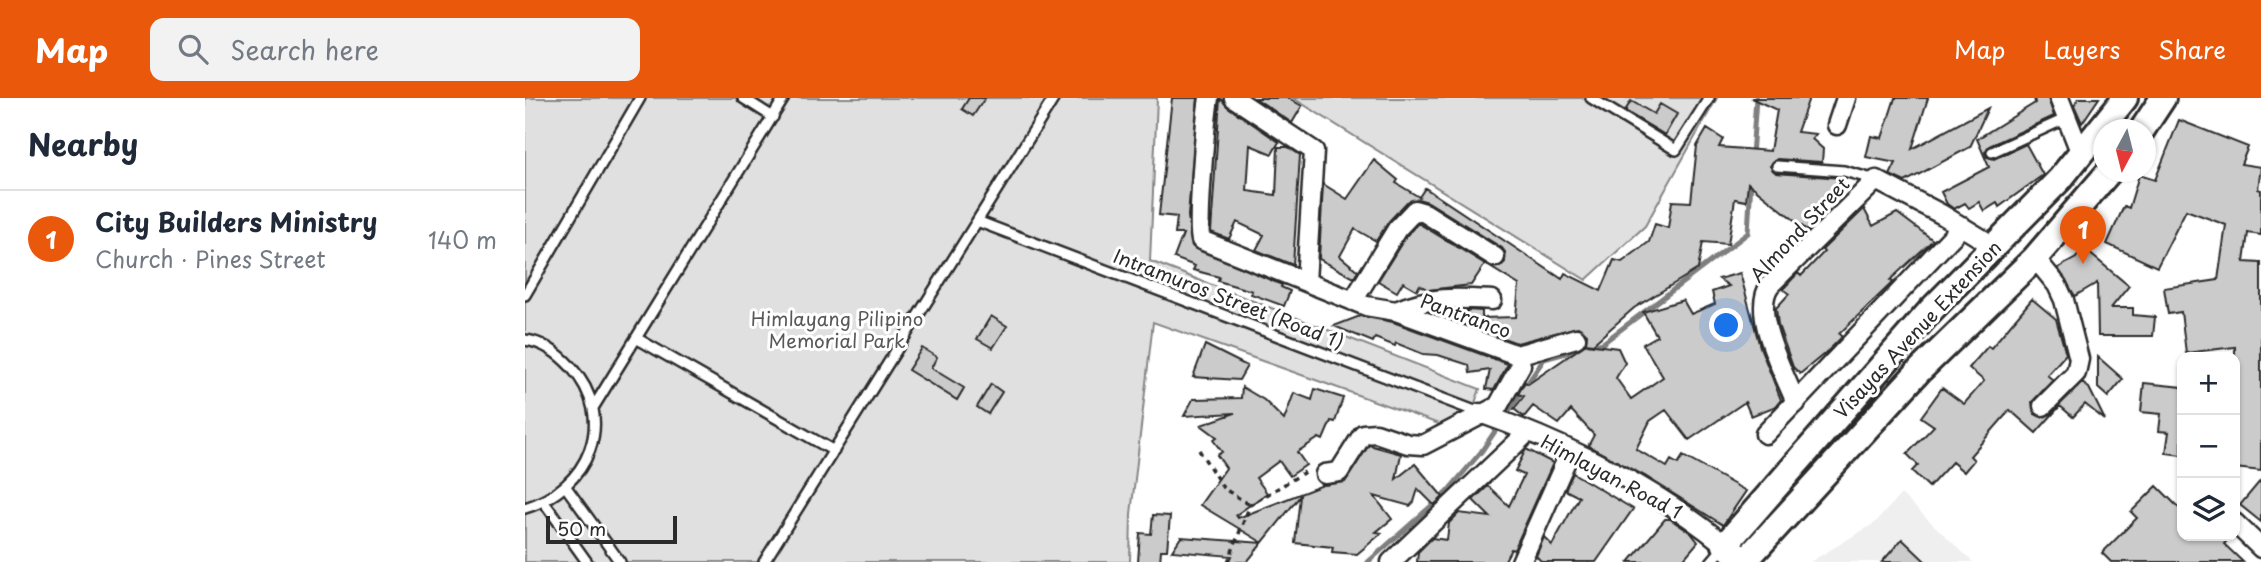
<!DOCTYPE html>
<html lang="en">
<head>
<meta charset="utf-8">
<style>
  body { margin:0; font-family:"Playpen Sans",sans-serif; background:#f2f2f3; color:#1f2937 }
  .controls { position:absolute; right:21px; bottom:21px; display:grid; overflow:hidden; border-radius:14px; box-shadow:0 2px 5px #0004 }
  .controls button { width:63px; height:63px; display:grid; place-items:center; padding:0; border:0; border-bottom:2px solid #e0e1e3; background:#fff; color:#1f2937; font:35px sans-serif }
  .compass { position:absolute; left:1568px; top:21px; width:63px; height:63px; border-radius:50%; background:#fff; box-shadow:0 2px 5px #0004; rotate:187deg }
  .scale { position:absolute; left:21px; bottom:18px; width:131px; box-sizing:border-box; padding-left:7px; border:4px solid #2b2b2b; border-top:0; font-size:19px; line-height:24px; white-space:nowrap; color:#2b2b2b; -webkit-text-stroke:5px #fff; paint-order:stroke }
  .you { position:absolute; left:1202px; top:228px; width:24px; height:24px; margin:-18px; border:5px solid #fff; border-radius:50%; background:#1a73e8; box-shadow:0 0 0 10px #1a73e833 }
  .badge { display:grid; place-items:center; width:46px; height:46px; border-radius:50%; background:#ea580c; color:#fff; font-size:23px; font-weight:700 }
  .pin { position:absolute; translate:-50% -58px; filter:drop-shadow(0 2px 4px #0008) }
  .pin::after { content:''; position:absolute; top:37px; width:24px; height:21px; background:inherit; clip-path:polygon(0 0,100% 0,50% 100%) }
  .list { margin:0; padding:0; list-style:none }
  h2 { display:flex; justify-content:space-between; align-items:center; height:91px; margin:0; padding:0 28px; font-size:30px }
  h2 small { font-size:23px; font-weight:400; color:#747a83 }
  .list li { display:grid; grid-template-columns:46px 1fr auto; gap:21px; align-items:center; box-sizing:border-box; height:98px; padding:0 28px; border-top:2px solid #e0e1e3 }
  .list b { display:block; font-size:26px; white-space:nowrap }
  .list p { margin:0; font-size:23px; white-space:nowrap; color:#747a83 }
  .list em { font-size:23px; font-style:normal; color:#747a83 }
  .icon { flex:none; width:38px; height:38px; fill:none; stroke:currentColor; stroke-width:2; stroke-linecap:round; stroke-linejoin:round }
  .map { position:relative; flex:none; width:1736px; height:464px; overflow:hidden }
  header { display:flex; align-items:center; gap:42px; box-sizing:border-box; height:98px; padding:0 35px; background:#ea580c; color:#fff }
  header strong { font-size:33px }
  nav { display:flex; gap:38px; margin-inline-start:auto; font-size:24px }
  .search { width:490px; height:63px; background:#f2f2f3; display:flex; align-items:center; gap:18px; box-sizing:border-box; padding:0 24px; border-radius:14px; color:#747a83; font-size:26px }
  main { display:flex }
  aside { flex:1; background:#fff }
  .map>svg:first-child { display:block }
  .built { fill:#efefef }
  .green { fill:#e0e0e0; stroke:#868686; stroke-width:2 }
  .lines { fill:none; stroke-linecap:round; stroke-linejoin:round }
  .stream { stroke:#7e7e7e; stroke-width:5 }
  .building { fill:#cbcbcb; stroke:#2b2b2b; stroke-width:2 }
  .lane-casing { stroke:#2b2b2b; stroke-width:14 }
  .street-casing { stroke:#2b2b2b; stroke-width:23 }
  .secondary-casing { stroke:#2b2b2b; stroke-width:30 }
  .path { stroke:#2b2b2b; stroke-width:3.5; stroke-dasharray:5 5; stroke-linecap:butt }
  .lane { stroke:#fff; stroke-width:9 }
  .street { stroke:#fff; stroke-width:18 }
  .secondary { stroke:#fff; stroke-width:24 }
  .labels { text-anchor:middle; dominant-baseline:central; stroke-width:6; stroke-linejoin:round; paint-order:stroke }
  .street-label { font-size:19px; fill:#2b2b2b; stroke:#fff }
  .park-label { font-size:19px; fill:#585858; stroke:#fff }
</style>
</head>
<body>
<header>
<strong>Map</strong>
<div class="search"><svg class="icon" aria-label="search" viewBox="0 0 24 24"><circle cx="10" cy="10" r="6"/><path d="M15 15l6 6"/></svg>Search here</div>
<nav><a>Map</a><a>Layers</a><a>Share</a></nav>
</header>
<main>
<aside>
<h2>Nearby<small></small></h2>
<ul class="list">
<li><span class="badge">1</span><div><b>City Builders Ministry</b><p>Church · Pines Street</p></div><em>140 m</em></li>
</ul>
</aside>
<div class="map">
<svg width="1736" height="464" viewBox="0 0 1736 464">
  <rect width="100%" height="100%" fill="#fff"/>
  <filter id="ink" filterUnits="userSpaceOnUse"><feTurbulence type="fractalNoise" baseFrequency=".0143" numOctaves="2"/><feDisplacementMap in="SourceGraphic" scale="14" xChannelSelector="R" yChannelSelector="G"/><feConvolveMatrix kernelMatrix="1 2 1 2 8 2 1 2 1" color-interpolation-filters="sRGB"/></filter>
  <g filter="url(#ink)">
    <path class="built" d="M1376,396L1448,464H1285L1350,425Z"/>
    <path class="green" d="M0,0H632L625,163L955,291L939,335L628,224L606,416L605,464H0Z
      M768,0H1192L1120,128L1061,182Z"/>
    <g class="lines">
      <path class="stream" d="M1227,58L1231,0
        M843,464L922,394L956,354L1019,261L1078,245L1223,135L1226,82"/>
    </g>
    <path class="building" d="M444,0H460L448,18L437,11Z
      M647,0H673L663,118L667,148L757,187L756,189L765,193L759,208L726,196L727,193L693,183L694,179L668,172L670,168L649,160L658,136H650L652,119L634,117Z
      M695,0L703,9L754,44L747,56L725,47L722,93L751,97L753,49H763L775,57L768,167L731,152L739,137L712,124L704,141L686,134Z
      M730,0H763L777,8L767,25Z
      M1226,0H1284L1272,34L1291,36L1287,41L1298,51L1297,64L1252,61L1245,68L1251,75L1317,80L1316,88L1289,115L1296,121L1283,133L1223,85L1221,103L1210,101L1203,146L1178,144L1173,171L1109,210L1068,246L1061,245L1062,236L1053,229L992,245L942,227V212L957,213V220L991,219L994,187L965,169H975L980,164V154L977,150L903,104L893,101L882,104L864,123L851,143L830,131L815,158L833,173L829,180L794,161L798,86L822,101L849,62L873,82L871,85L894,99L900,90L1037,181L1040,175L1076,193L1089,162L1097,164L1124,144L1130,126L1143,130L1147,103L1166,104L1172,48L1182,31L1198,41L1194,49L1245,53L1252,12Z
      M1370,0H1403L1387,51L1463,10L1445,49L1380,84L1365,77L1371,65L1341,59L1346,38L1357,40Z
      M1509,0H1523L1529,18L1464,48L1460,54L1462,59L1469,61L1501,46L1518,77L1474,109L1472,105L1459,113L1454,104L1444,110L1440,105L1429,111L1422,106L1416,94L1464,69L1452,41L1510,5Z
      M1554,0H1574L1557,25L1549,7Z
      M1106,3L1129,16L1135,6L1152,16L1140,37L1100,13Z
      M1654,22L1723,49L1716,66L1736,69L1733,91L1736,92V137L1723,135L1719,164L1736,165V373L1710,370V249L1661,255L1656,214L1643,216L1639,190L1693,182L1701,127L1661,112L1632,169L1582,146L1599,108L1604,110L1614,77L1630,82Z
      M1339,111L1348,128L1372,115L1408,142L1365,182L1368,184L1314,236L1317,239L1305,251L1275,276L1268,269L1253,227L1251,210L1264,196L1258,191L1273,175L1276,178L1299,154L1297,152Z
      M893,125L960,166L946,187L903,192L895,187L892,192L878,184L872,194L853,183L881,138Z
      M1557,149L1604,188L1586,210H1608V217L1630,219L1628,238H1573L1572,185L1550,198L1533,170L1551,160Z
      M1215,175L1235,249L1256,302L1251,308L1226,318L1220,304L1164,342L1141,312L1125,323L1111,351L1142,369L1146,362L1153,366L1158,358L1221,393L1198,427L1120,378L1063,348L1069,337L1046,312L1034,326L1008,308L999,319L989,311L999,298L993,296L1000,284L1003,286L1061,246L1093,250L1100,265L1091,280L1106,301L1138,279L1118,246L1132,238L1118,214L1158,202L1166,216L1190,206L1187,194L1204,188L1194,181Z
      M1507,201L1531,221L1541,256L1522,277L1528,282L1507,304L1510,316L1516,319L1525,316L1557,285L1564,290L1580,322L1560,306L1548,319L1535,308L1511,335L1485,312L1445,358L1449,362L1439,374L1427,364L1404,389L1387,373L1393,367L1382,356L1409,328L1396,319L1417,290L1439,306L1459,283L1444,270L1463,248L1466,250Z
      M466,218L482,228L468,250L452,241Z
      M835,218L868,224L983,266L969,292L961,291L965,272L945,275L944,267L913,257L898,256L871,245L870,248L850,240L848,244L809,228Z
      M680,247L722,268L714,282L668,279Z
      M397,250L412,259L406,270L439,290L432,302L383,272Z
      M1573,259L1598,281L1583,299L1573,290Z
      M1619,285L1657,289V357L1641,355L1644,334L1634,333L1636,316L1616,314Z
      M466,286L477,294L463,316L452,309Z
      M717,289L739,302L759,322L769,295L787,302L790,291L818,300L810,324L806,323L798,342L794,340L772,354L781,367L765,378L754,363L731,380L742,395L711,417L713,420L798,387L820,384L844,347L876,356L871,381L890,366L918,399L909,407L893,391L889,404L885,408L849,398L867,421L851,434L857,435L832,456L807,454L808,449L770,445L775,398L722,464H704L707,458L647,453L656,439L738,445L675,407L701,370L692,357L697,354L688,342L692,339L676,327L710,315L659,318L668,301L716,300Z
      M1001,351L1028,365L989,452L986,451L979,464H892L893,454L907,440L922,442L924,425L934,415L965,419L948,402L963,388L984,408L999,377L990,373Z
      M1048,375L1108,411L1071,464H1017L1011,458L1019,439L1027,447L1054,399L1040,392Z
      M1736,382V424L1715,407Z
      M1632,388L1657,413V438H1706L1699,446L1718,464H1586L1577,455L1612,420L1606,414Z
      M628,417L645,418L642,452H636L635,464H613L615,435L626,436Z
      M1140,421H1145L1166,435L1173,444L1156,464H1104Z
      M1377,441L1401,464H1357Z"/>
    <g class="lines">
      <g class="lane-casing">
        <path id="lane" d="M218,0L248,19
          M1066,0L1151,52L1184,0
          M1467,54L1542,20
          M1252,68L1319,73L1351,82
          M452,123L955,315
          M0,197L115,0
          M111,240L309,353
          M0,242C18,244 34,256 46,269C94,322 63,391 0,410
          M68,310L259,0
          M41,389L95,464
          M19,404L62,464
          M239,464L529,0
          M1186,464L1199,449"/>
      </g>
      <g class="street-casing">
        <path id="street" d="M684,0C681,17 671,132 676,142L841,208L871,213L992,257L996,267L973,308L898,347L883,346L851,335L838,336L814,374L800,376
          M709,0L789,53L781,184
          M1534,0L1556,56
          M1312,27L1321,0
          M1510,160L1532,187L1539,202L1554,261L1551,275L1518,308
          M828,203L872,131L890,112L900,115L970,159
          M871,213C905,198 932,200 967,202
          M992,257L1051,240
          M1271,305C1260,276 1225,215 1245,187L1351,82L1416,116L1467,147
          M955,315C1042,346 1129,389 1200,447
          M1240,336L1437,128
          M1710,425L1736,450
          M866,464L1003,334
          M996,464L1045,354"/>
      </g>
      <g class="secondary-casing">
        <path id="secondary" d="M1617,32L1638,0
          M1584,74L1510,160L1393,274L1220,463L1200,447L1406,212L1535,81L1600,0"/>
      </g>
      <path class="path" d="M674,352L698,390L725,407
        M703,464L725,407L783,372"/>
      <use href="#lane" class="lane"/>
      <use href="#street" class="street"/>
      <use href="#secondary" class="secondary"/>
    </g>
  </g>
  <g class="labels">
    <g class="street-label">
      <text transform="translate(1274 131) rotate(-47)">Almond Street</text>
      <text transform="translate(704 200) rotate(21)">Intramuros Street (Road 1)</text>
      <text transform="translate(941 217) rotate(20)">Pantranco</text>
      <text transform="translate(1392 231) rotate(-47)">Visayas Avenue Extension</text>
      <text transform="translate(1087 378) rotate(28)">Himlayan Road 1</text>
    </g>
    <g class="park-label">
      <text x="312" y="220">Himlayang Pilipino<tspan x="312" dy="22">Memorial Park</tspan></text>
    </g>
  </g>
</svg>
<div class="controls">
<button>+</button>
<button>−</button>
<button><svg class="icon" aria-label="layers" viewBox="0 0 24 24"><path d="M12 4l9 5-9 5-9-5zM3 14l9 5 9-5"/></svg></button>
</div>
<svg class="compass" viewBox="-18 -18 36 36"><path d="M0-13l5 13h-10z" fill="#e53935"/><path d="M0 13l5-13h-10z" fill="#747a83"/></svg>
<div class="scale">50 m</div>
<div class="you"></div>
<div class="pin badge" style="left:1558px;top:166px">1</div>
</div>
</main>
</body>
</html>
